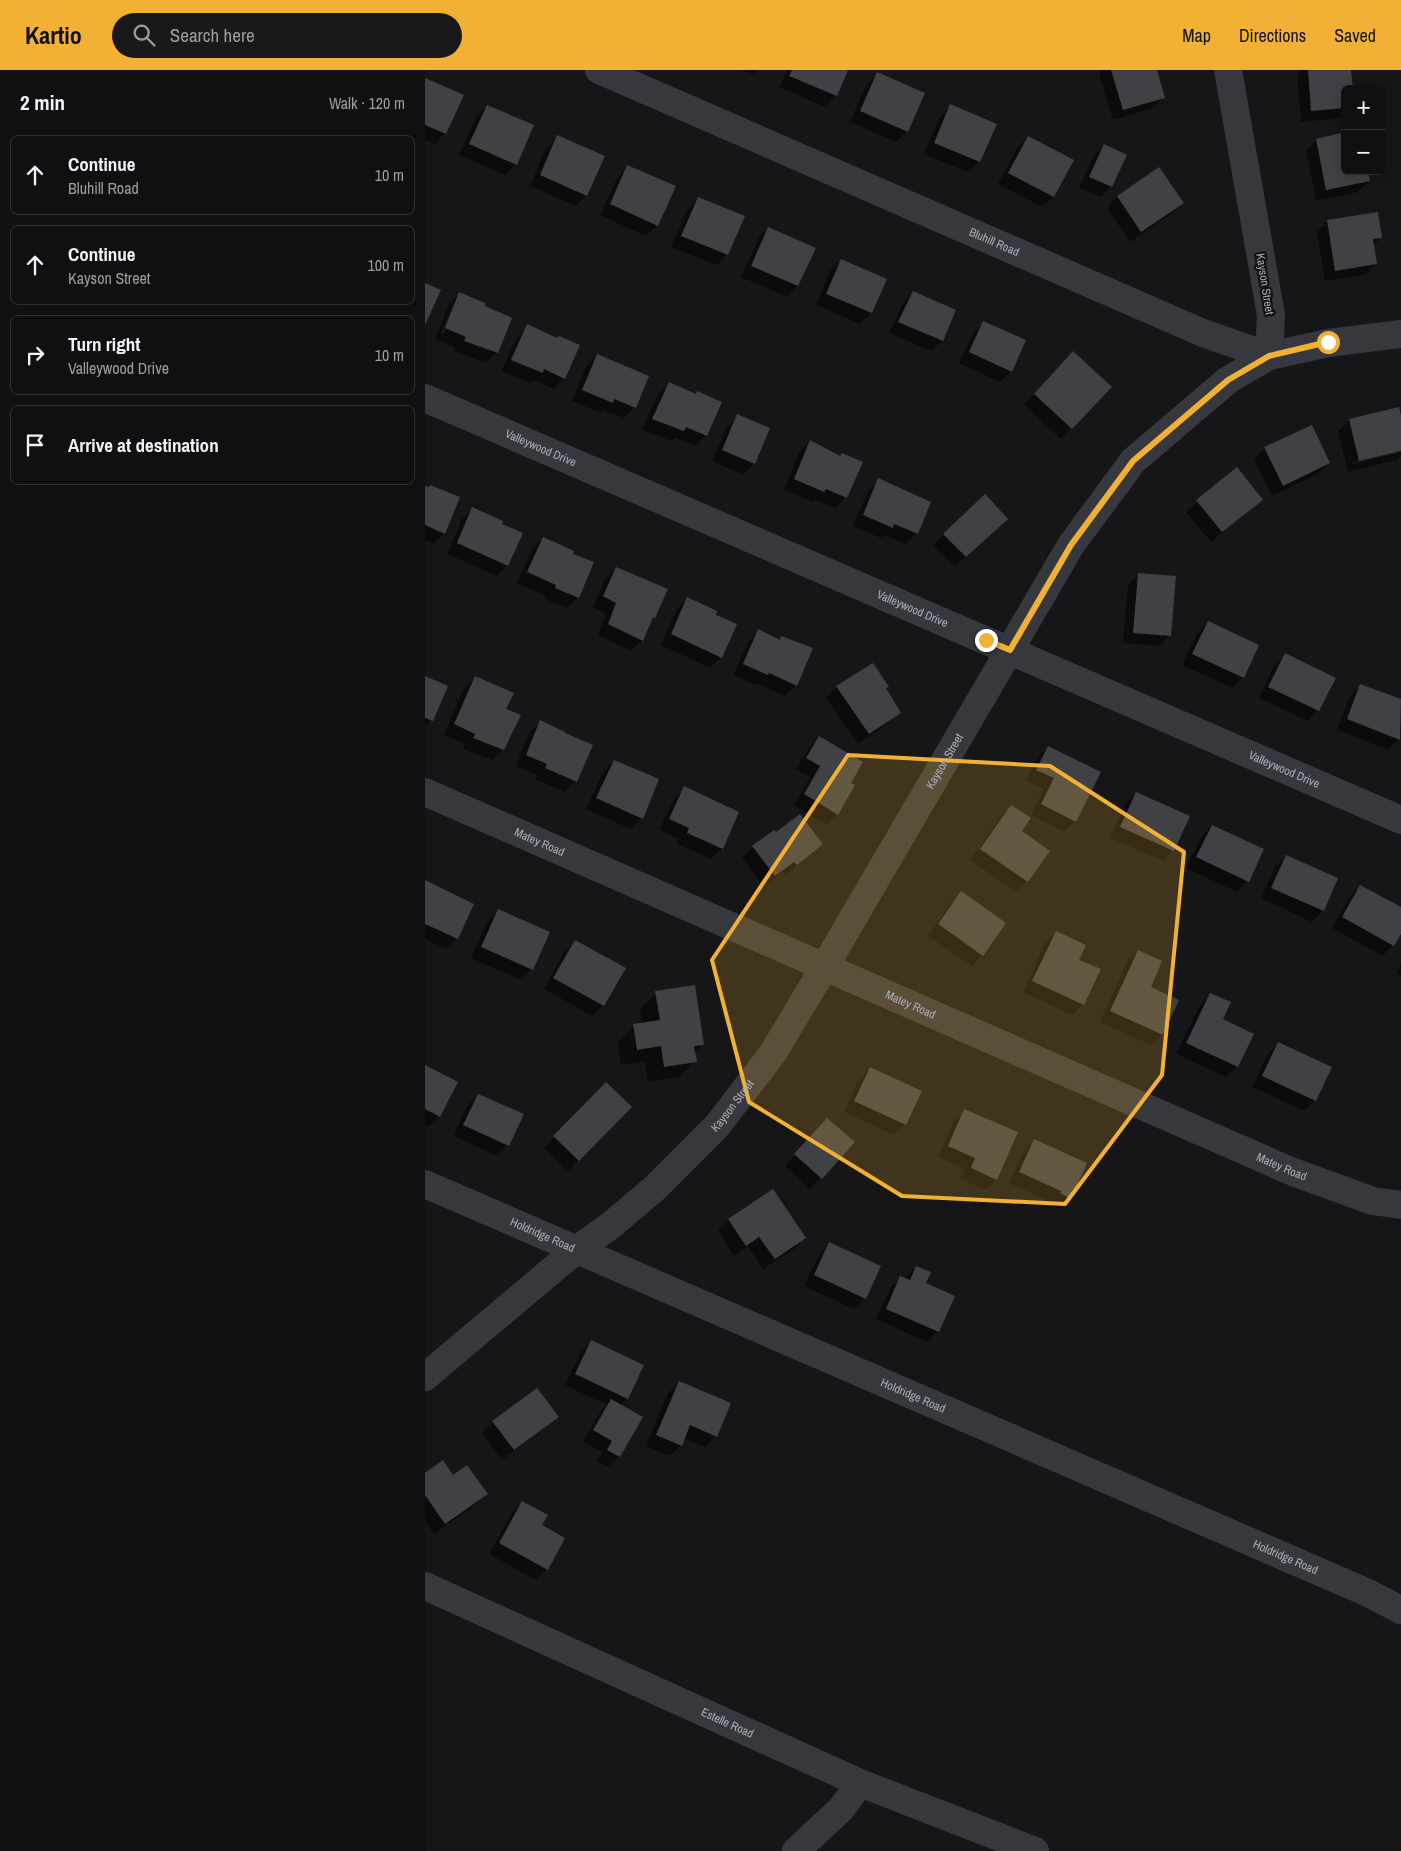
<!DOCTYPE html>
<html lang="en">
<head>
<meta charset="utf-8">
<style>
  body { margin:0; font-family:"Archivo Narrow",sans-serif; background:#19191b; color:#f1f3f6 }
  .controls { position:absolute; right:15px; top:15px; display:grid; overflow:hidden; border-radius:8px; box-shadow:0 2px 12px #0003 }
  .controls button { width:45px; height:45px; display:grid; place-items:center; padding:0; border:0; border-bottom:1px solid #303032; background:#101012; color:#f1f3f6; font:25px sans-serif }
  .stop { position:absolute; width:15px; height:15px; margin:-11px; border:4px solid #f2b134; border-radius:50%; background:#fff }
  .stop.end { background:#f2b134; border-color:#fff; box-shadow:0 1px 5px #0008 }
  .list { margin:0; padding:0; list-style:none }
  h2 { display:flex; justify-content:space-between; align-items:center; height:65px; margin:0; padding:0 20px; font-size:21px }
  h2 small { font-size:16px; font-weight:400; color:#9c9d9f }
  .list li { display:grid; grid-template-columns:32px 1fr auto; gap:15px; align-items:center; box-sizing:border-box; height:80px; margin:0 10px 10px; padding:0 10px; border:1px solid #303032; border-radius:8px }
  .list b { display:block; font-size:19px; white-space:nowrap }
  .list p { margin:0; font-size:16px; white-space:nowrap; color:#9c9d9f }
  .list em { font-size:16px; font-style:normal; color:#9c9d9f }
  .icon { flex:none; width:28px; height:28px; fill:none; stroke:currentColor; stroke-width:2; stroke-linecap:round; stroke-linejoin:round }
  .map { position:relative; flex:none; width:976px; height:1781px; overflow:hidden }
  header { display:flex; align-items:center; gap:30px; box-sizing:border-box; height:70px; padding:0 25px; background:#f2b134; color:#111 }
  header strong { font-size:24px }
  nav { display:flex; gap:28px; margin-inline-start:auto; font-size:18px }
  .search { width:350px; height:45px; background:#19191b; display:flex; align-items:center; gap:12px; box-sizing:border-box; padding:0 18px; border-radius:28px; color:#9c9d9f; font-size:19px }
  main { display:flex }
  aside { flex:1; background:#101012 }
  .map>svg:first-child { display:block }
  .shadow { fill:#0007; fill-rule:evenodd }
  .building { fill:#404145 }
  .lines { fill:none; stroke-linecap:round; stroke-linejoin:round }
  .minor { stroke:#37383d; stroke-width:28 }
  .route { stroke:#f2b134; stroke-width:6 }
  .marked { fill:#f2b134; fill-opacity:0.2; stroke:#f2b134; stroke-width:4; stroke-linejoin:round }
  .labels { text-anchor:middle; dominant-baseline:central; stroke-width:4.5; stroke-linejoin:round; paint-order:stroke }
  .street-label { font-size:12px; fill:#a8adb8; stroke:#111113 }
</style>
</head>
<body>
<header>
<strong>Kartio</strong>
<div class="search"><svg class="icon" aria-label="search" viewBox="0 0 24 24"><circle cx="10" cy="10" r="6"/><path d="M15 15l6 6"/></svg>Search here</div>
<nav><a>Map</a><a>Directions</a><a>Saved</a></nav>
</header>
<main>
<aside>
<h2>2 min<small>Walk · 120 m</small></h2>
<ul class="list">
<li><svg class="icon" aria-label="ahead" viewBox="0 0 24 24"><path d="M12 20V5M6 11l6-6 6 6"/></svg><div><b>Continue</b><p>Bluhill Road</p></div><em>10 m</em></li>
<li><svg class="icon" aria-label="ahead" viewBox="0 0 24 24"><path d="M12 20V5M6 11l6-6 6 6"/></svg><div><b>Continue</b><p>Kayson Street</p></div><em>100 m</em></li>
<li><svg class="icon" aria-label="right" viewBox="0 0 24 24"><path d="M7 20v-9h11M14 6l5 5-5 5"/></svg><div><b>Turn right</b><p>Valleywood Drive</p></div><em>10 m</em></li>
<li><svg class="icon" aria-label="arrive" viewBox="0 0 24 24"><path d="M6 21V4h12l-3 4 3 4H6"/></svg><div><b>Arrive at destination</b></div></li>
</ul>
</aside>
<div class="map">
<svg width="976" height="1781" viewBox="0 0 976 1781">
  <rect width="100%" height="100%" fill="#161618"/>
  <path class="shadow" d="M317,0H333L328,4Z
    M362,0H422L411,26L400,37L354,17Z
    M677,0H731L739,27L728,38L688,50L674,3Z
    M875,0H925L920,19V45L917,48L876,52L872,3Z
    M452,4L498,24L482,61L471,72L425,52L441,15Z
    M0,10L20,63L10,74L0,70Z
    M62,36L91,94L80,105L34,85L51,47Z
    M526,36L554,92L543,102L499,84L515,47Z
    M132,67L161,125L151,136L105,116L121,78Z
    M603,67L628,127L617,137L573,114L592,78Z
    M891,70L920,101L944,111L933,122L891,131L881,81Z
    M679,76L686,116L676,127L654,118L668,87Z
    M203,97L249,117L232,156L221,166L175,145L192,108Z
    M734,99L757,133L746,144L705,172L682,138L692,127Z
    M274,128L302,184L292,195L246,177L263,139Z
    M903,151L956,167L948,176L950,194L940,205L900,211L892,162Z
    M343,158L372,216L362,227L316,207L333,169Z
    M416,190L460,209L446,243L435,254L391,235L405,201Z
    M488,222L530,241L517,271L506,281L464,263L478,233Z
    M35,224L85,249L71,283L61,293L29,281L31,278L10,269L24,234ZM28,235H30L19,264L16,263Z
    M559,253L586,301L575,312L534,293L548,263Z
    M103,256L139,308L128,319L109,310L106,313L76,301L92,267Z
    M172,285L210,337L199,348L178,340L176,343L147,331L161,296Z
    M637,294L646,358L636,369L599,335Z
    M244,313L281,365L270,376L251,368L247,371L217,360L233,324Z
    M973,339L976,351V385L972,390L923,402L913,361L924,351ZM972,381V383L928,394L927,392Z
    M313,346L343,359L329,394L318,405L287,391L302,357Z
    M385,372L421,427L410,438L390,430L388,432L359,420L374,383Z
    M840,378L904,393L893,404L847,426L829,389Z
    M812,399L836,430L786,472L761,442Z
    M453,410L492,463L481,474L459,465L456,468L428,456L443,421Z
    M0,417L19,463L9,474L0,470Z
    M560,426L571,459L529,497L508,475Z
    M48,438L76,454L82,496L72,506L22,484L37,449Z
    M118,468L153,527L142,538L120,529L121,526L92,513L107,479Z
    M191,498L229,547L225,551L217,570L206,581L173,565L181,544L168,537L180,509Z
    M714,504L745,565L734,576L698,573L703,515Z
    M262,529L289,546L296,587L285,598L236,575L251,540Z
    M783,552L818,607L807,618L757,595L772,563Z
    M333,561L354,570L357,568L371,615L360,626L333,614L331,615L308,605L323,572Z
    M860,585L893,640L883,651L834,628L849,596Z
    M0,608L6,650L0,657Z
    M50,608L80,640L78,680L67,690L38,679L40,674L19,665L39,618Z
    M936,615L976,631V664L974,669L963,680L912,660L925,626Z
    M412,617L459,619L474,642L463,653L433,674L401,628Z
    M115,652L150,711L140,722L110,709L112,705L91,696L104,663Z
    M394,668L424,713L412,744L402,755L369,735L385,707L371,699L384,678Z
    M623,677L650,751L639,762L606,745L619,719L601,711L612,688Z
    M189,691L217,748L206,759L161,739L178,702Z
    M260,718L297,778L286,789L252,774L254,769L234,760L249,729Z
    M711,724L748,780L738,791L685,768L700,734Z
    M586,736L595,761L624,781L602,811L591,822L545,790L576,747Z
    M787,756L822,811L812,822L761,798L776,767Z
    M396,774L360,805L358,802L339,816L317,788L328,777Z
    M861,786L912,809L898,841L887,852L836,828L850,797Z
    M0,812L32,868L21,879L0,869Z
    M935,816L976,839V862L968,875L958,886L907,858L925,827Z
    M536,823L557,885L547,896L503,866L525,834Z
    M73,841L107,899L96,910L46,888L62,852Z
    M631,862L658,934L647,945L598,922L620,873Z
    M150,872L178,935L167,946L119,919L139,882Z
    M713,881L737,964L726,975L675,952L702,892Z
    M976,893V906L971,904Z
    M231,923L278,975L269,983L270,991L254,1007L223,1012L220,992L196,995L193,972L209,956L217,954L215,939Z
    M786,924L812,996L801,1007L751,984L775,935Z
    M853,974L905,998L890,1030L879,1041L827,1017L842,985Z
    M0,996L32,1013L14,1046L3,1057L0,1056Z
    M445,998L480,1054L469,1065L419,1042L434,1009Z
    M170,1024L205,1037L143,1101L119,1078Z
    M53,1025L83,1075L72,1086L29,1066L42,1036Z
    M540,1041L571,1109L560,1120L536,1109L540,1099L513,1087L529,1051Z
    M392,1060L428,1072L385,1119L360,1096Z
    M610,1070L645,1128L634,1139L625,1134L626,1132L584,1113L599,1081Z
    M304,1150L379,1168L369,1179L338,1199L323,1176L309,1186L293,1161Z
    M404,1174L440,1228L429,1239L379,1216L394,1185Z
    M491,1197L513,1261L502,1272L451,1249L465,1218L476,1207L480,1209Z
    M166,1272L202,1328L195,1335L194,1386L183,1397L172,1391L177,1382L158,1371L176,1341L182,1335L140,1315L156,1282Z
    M254,1313L291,1366L280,1377L258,1368L256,1375L245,1386L221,1376L243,1323Z
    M112,1319L132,1347L121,1357L77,1390L57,1363L67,1352Z
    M0,1404L28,1406L61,1424L50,1435L9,1464L0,1451Z
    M97,1433L115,1455L122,1499L111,1510L64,1484L87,1443Z"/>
  <path class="building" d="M367,0H423L412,26L364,6Z
    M686,0H732L740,28L698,40Z
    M883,0H926L928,19H920V38L886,41Z
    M452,2L500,23L483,62L435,41Z
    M0,8L39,25L21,64L0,55Z
    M525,34L572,54L555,92L509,73Z
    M62,35L109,55L92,95L44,74Z
    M920,62V101H943L945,111L901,120L891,69Z
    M132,65L180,86L162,126L115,105Z
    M603,66L649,90L629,127L583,103Z
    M679,74L702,85L687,117L664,107Z
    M202,95L251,116L233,156L185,134Z
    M734,97L759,133L716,162L692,126Z
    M273,127L320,146L303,185L256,166Z
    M953,142L957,168L948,169L952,194L910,201L902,150Z
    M343,157L391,178L373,216L326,196Z
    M416,189L462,209L447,243L401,224Z
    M0,213L16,220L0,255Z
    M488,221L531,240L518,271L473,252Z
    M34,222L60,233V236L87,248L73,283L39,271L41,267L20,258Z
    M558,251L601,270L587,302L544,282Z
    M102,254L132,268L134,266L155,275L140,309L119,299L118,303L86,290Z
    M648,281L687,317L647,359L609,324Z
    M172,284L224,306L211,338L189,329L188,333L157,320Z
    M244,312L271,324L272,321L297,332L282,366L261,357L259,361L227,349Z
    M974,337L976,346V381L934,391L924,349Z
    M312,344L345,358L330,394L297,380Z
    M887,355L905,393L858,416L839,377Z
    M385,370L415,386L417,383L438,392L422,428L401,419L399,422L369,409Z
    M812,397L838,430L797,462L771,430Z
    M453,408L506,432L493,464L469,454L468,458L438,445Z
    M5,415L35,427L20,464L0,455V416L4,417Z
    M560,424L583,449L541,487L518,464Z
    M47,437L78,451L77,454L98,463L83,496L32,473Z
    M118,467L149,481L148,484L169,492L154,528L130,518L131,515L102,502Z
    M191,497L243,519L230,548L228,547L218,571L183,554L191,533L178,526Z
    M713,503L751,506L746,566L708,563Z
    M262,527L292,541L291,545L312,554L297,588L246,564Z
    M783,551L834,575L819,608L767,584Z
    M333,559L355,570L356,566L388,578L372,616L344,603L343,605L318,594Z
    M860,583L911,608L894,641L843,617Z
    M448,593L464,617L461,618L476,643L444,664L411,616Z
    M0,606L23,616L8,651L0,648Z
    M50,606L89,623L81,639L96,645L79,680L48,668L50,664L29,654Z
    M935,614L976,629L975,670L922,649Z
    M115,650L140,662V663L168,675L152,712L120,698L122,694L101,685Z
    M394,666L438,692L426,713L430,715L413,745L379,724L395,696L381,688Z
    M623,676L676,702L651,752L616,734L629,708L611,700Z
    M189,690L234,709L218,749L171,728Z
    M259,716L314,742L298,779L262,763L264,758L244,749Z
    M711,722L765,746L749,781L695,757Z
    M586,735L606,748L597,761L625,781L603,812L555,779Z
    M375,744L398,774L372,795L369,792L350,806L327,776L349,760L351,762Z
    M787,755L839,779L824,812L771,787Z
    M861,785L913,808L899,841L846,818Z
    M0,810L49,834L33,869L0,854Z
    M935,815L976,837V864L969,876L917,847Z
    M536,821L581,853L558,886L513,854Z
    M73,839L125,862L108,900L56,877Z
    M631,861L661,875L654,890L676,899L659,935L607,911Z
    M150,870L201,898L179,936L128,908Z
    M713,880L737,891L726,917L754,930L738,965L685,941Z
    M270,915L279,975L269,976L272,992L239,997L236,976L212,980L208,954L235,950L230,921Z
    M785,923L806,932L798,949L829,964L813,997L761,973Z
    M853,972L907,997L891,1031L837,1006Z
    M0,995L33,1012L15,1047L0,1039Z
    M445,997L497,1021L481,1055L429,1031Z
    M181,1012L207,1037L154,1091L128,1066Z
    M53,1024L99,1044L84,1076L38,1055Z
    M539,1039L593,1062L572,1110L546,1098L550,1088L523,1076Z
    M402,1048L430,1072L397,1109L369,1084Z
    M609,1069L662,1093L646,1129L635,1123L636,1121L594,1102Z
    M348,1119L381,1168L350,1189L334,1167L321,1176L303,1149Z
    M404,1172L456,1196L441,1229L389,1205Z
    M491,1196L506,1202L501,1213L530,1226L514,1262L461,1239L475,1206L485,1210Z
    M166,1270L219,1295L203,1329L150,1304Z
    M254,1311L306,1333L292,1367L265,1355L257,1376L231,1365Z
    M112,1318L134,1347L89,1380L67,1351Z
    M186,1329L218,1347L195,1387L182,1380L187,1371L168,1360Z
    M18,1390L28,1405L42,1395L63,1424L20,1454L0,1425V1403Z
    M97,1431L123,1445L117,1455L140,1468L123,1500L74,1473Z"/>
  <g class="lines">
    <g class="minor">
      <path id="s1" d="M174,0L778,263L844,286L903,273L976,264"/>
      <path id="s2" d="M0,328L976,750"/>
      <path id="s3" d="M0,722L868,1102L948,1131L976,1135"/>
      <path id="s4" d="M0,1114L941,1522L976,1540"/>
      <path id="s5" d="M0,1307L151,1180L185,1156L230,1118L292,1056L348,983L400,896L646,475L708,391L803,310L844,286L846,245L803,0"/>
      <path id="s6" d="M0,1516L435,1713L610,1781"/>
      <path d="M371,1781L416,1739L435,1713"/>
    </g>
  </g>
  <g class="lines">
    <path class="route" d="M561,570L585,580L646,475L708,391L803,310L844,286L903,272"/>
  </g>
  <path class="marked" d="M423,685L625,696L759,782L737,1005L640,1134L477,1126L324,1032L287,890Z"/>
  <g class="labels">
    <g class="street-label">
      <text stroke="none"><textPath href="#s1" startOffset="431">Bluhill Road</textPath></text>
      <text transform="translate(840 214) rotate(81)">Kayson Street</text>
      <text stroke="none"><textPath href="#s2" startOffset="126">Valleywood Drive</textPath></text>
      <text stroke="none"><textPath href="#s2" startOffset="531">Valleywood Drive</textPath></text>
      <text stroke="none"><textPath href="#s5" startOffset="816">Kayson Street</textPath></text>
      <text stroke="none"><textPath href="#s2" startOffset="936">Valleywood Drive</textPath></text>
      <text stroke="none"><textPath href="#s3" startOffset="125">Matey Road</textPath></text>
      <text stroke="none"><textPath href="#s3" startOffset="530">Matey Road</textPath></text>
      <text stroke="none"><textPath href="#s5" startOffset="411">Kayson Street</textPath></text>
      <text stroke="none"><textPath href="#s3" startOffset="935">Matey Road</textPath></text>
      <text stroke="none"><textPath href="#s4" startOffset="128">Holdridge Road</textPath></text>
      <text stroke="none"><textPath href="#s4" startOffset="532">Holdridge Road</textPath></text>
      <text stroke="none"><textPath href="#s4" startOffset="938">Holdridge Road</textPath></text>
      <text stroke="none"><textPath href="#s6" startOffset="332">Estelle Road</textPath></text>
    </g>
  </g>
</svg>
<div class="controls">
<button>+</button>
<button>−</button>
</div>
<div class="stop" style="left:903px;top:272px"></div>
<div class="stop end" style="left:561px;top:570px"></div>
</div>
</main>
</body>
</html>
